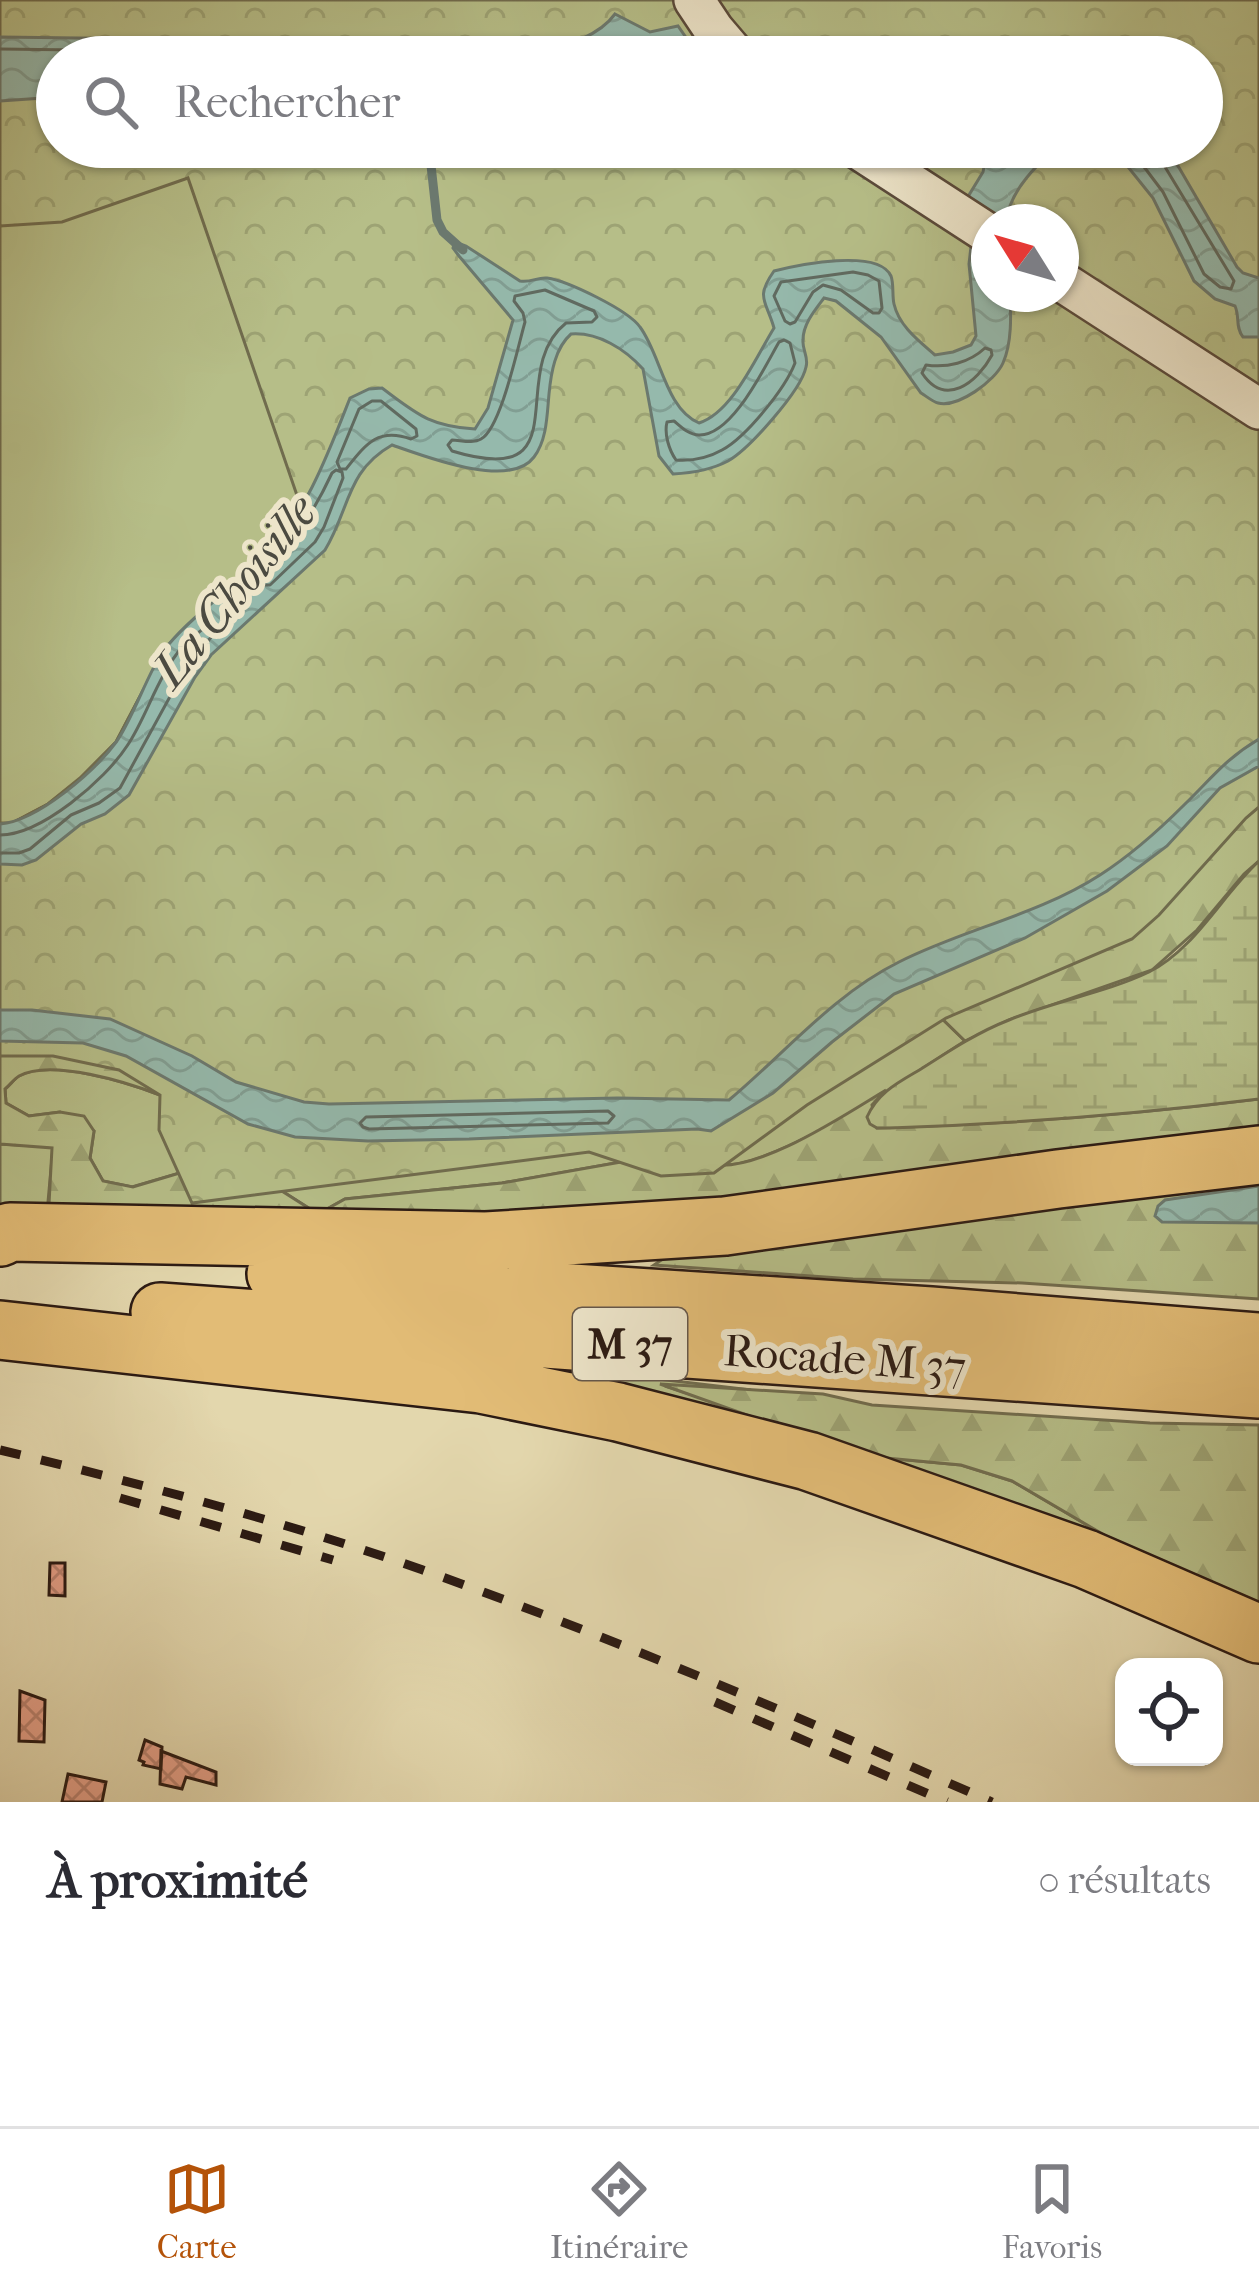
<!DOCTYPE html>
<html lang="fr">
<head>
<meta charset="utf-8">
<style>
  body { margin:0; font-family:"IM FELL French Canon",serif; background:#f7f7f7; color:#2b2b33 }
  .controls { position:absolute; right:36px; bottom:36px; display:grid; overflow:hidden; border-radius:24px; box-shadow:0 3px 9px #0004 }
  .controls button { width:108px; height:108px; display:grid; place-items:center; padding:0; border:0; border-bottom:3px solid #e1e1e2; background:#fff; color:#2b2b33; font:60px sans-serif }
  .compass { position:absolute; left:971px; top:204px; width:108px; height:108px; border-radius:50%; background:#fff; box-shadow:0 3px 9px #0004; rotate:307deg }
  .list { margin:0; padding:0; list-style:none }
  h2 { display:flex; justify-content:space-between; align-items:center; height:156px; margin:0; padding:0 48px; font-size:51px }
  h2 small { font-size:39px; font-weight:400; color:#7c7c81 }
  .icon { flex:none; width:66px; height:66px; fill:none; stroke:currentColor; stroke-width:2; stroke-linecap:round; stroke-linejoin:round }
  .map { position:relative; flex:none; width:1259px; height:1802px; overflow:hidden }
  .search { position:absolute; background:#fff; box-shadow:0 3px 9px #0004; left:36px; right:36px; top:36px; height:132px; display:flex; align-items:center; gap:30px; box-sizing:border-box; padding:0 42px; border-radius:66px; color:#7c7c81; font-size:45px }
  .sheet { height:324px; background:#fff }
  nav { display:flex; justify-content:space-around; align-items:center; box-sizing:border-box; height:168px; border-top:3px solid #e1e1e2; background:#fff; font-size:33px; color:#7c7c81 }
  nav a { display:grid; justify-items:center; gap:6px }
  nav .on { color:#b45309 }
  .map>svg:first-child { display:block }
  .green { fill:#b6be88; stroke:#706c4e; stroke-width:3 }
  .forest { fill:url(#forest-firs); stroke:#706c4e; stroke-width:3 }
  .wetland { fill:url(#wetland-marsh); stroke:#706c4e; stroke-width:3 }
  .park { fill:url(#park-crowns); stroke:#706c4e; stroke-width:3; fill-rule:evenodd }
  .water { fill:url(#water-waves); stroke:#6b796f; stroke-width:3 }
  .lines { fill:none; stroke-linecap:round; stroke-linejoin:round }
  .shore { stroke:#606a60; stroke-width:3 }
  .stream { stroke:#6b796f; stroke-width:9 }
  .building { fill:url(#building-cross-hatch); stroke:#2b1a13; stroke-width:3 }
  .minor-casing { stroke:#59493a; stroke-width:44 }
  .highway-casing { stroke:#2b1a13; stroke-width:62 }
  .minor { stroke:#ede5ca; stroke-width:39 }
  .highway { stroke:#e2bc76; stroke-width:57 }
  .rail { stroke:#2b1a13; stroke-width:9; stroke-dasharray:21 21; stroke-linecap:butt }
  .labels { text-anchor:middle; dominant-baseline:central; stroke-width:12; stroke-linejoin:round; paint-order:stroke }
  .shield { fill:#ede5ca; stroke:#65574a; stroke-width:3 }
  .shield-label { font-size:42px; font-weight:bold; fill:#2b1a13 }
  .street-label { font-size:45px; fill:#2b1a13; stroke:#ede5ca }
  .water-label { font-size:48px; font-style:italic; fill:#4b4a41; stroke:#ede5ca }
</style>
</head>
<body>
<div class="map">
<svg width="1259" height="1802" viewBox="0 0 1259 1802">
  <defs>
    <pattern id="forest-firs" width="22" height="20" patternUnits="userSpaceOnUse" patternTransform="scale(3)"><rect width="22" height="20" fill="#b6be88"/><path d="M5 1l3.5 6h-7zM16 11l3.5 6h-7z" fill="#9da374"/></pattern>
    <pattern id="wetland-marsh" width="20" height="14" patternUnits="userSpaceOnUse" patternTransform="scale(3)"><rect width="20" height="14" fill="#b6be88"/><path d="M1 5h8M5 5V1M11 12h8M15 12V8" fill="none" stroke="#9da374"/></pattern>
    <pattern id="park-crowns" width="20" height="18" patternUnits="userSpaceOnUse" patternTransform="scale(3)"><rect width="20" height="18" fill="#b6be88"/><path d="M2 6a3 3 0 1 1 6 0M12 15a3 3 0 1 1 6 0" fill="none" stroke="#9da374"/></pattern>
    <pattern id="water-waves" width="16" height="10" patternUnits="userSpaceOnUse" patternTransform="scale(3)"><rect width="16" height="10" fill="#95b9ac"/><path d="M0 5q4-4 8 0t8 0" fill="none" stroke="#819e93"/></pattern>
    <pattern id="building-cross-hatch" width="8" height="8" patternUnits="userSpaceOnUse" patternTransform="scale(3)"><rect width="8" height="8" fill="#e49f87"/><path d="M0 0l8 8M0 8l8-8" fill="none" stroke="#b9816d"/></pattern>
  </defs>
  <rect width="100%" height="100%" fill="#e3d7ad"/>
  <filter id="stains"><feTurbulence type="fractalNoise" baseFrequency=".00167" numOctaves="4"/><feColorMatrix values="0 0 0 0 .2 0 0 0 0 .09 0 0 0 0 .02 0 0 0 .5 -.17"/></filter>
  <radialGradient id="worn" r=".72"><stop offset=".6" stop-color="#630" stop-opacity="0"/><stop offset="1" stop-color="#630" stop-opacity=".3"/></radialGradient>
  <path class="green" d="M0,101L57,147H817L302,507L267,555L166,647L116,742L80,778L48,804L12,823H0Z
    M929,1006L965,1041C914,1073 766,1178 710,1164L621,1162L502,1183L345,1199L318,1214L277,1188L193,1169L132,1187L103,1181L90,1158L94,1131L60,1112L29,1116L6,1103L5,1089C10,1085 14,1079 19,1076C50,1058 129,1083 160,1095Z
    M0,1144L53,1147L47,1213L0,1211Z
    M513,1368L641,1377L751,1390L665,1386L886,1458L961,1465L1012,1481L1164,1570Z"/>
  <path class="forest" d="M1259,766V861L1244,874L1197,930L1152,970L1009,1020L965,1041L929,1006Z
    M0,1041L84,1043L160,1095C129,1083 51,1058 19,1076C14,1079 10,1085 5,1089L6,1103L29,1116L60,1112L84,1116L94,1131L90,1158L103,1181L133,1187L193,1169L277,1188L318,1214L345,1199L502,1183L621,1162L710,1164C756,1175 846,1114 886,1090L872,1105L877,1128C1005,1124 1132,1115 1259,1099V1126C999,1162 738,1206 475,1214C334,1219 191,1209 49,1204L52,1148L0,1144Z
    M1259,1164V1299L1022,1283L853,1279L654,1265L673,1252Z
    M660,1384L823,1394L872,1405L1150,1423L1259,1425V1611L1164,1570L1012,1481L961,1465L886,1458L834,1446Z"/>
  <path class="wetland" d="M1259,861V1099C1136,1114 1014,1124 890,1128H877L870,1124L867,1117C878,1092 899,1082 921,1069C949,1051 978,1032 1009,1020C1054,1001 1105,993 1149,972C1195,949 1222,895 1259,861Z"/>
  <path class="park" d="M0,0H1259V807L1246,818L1159,915L1132,939L946,1018L807,1105L714,1173L661,1176L589,1152L192,1203L159,1130L160,1095L119,1070L53,1056H0V824L12,823L48,804L80,779L116,742L166,647L267,555L301,507L188,178L62,222L0,226ZM57,57H1202V147H57ZM989,222H1061V294H989Z"/>
  <path class="water" d="M615,14L650,32L678,26L687,39L666,47L661,57H519C551,47 594,43 615,14Z
    M0,37L317,41L418,57H57V97L0,101Z
    M988,147H1065C1040,156 1007,195 1007,222H989V294H1010C1011,315 1012,343 1003,363C995,381 958,408 938,403C933,402 926,396 921,393L881,337L836,301L824,298C815,310 803,324 803,340C802,350 809,357 806,367C801,391 749,449 728,461C711,470 691,473 673,474L659,456L643,369C625,349 598,332 571,334C555,348 551,373 549,394C547,415 547,440 534,457C510,490 424,456 392,445C346,471 350,509 325,550L211,655L195,677L129,795L105,814L81,824L36,860L22,865L0,864V824C38,821 95,771 117,741C136,713 149,667 169,644C196,612 234,588 263,558C306,514 328,454 350,398L369,389L382,388C417,414 429,426 475,429L488,408L513,320L459,256L453,248L455,242L466,246L520,281C531,283 537,277 547,278C568,281 628,310 640,327C661,355 665,408 699,423C732,413 756,357 774,328C766,300 755,298 774,271C798,265 878,248 891,276C894,284 892,296 894,304C899,326 919,341 935,355L953,352L971,345L976,336L969,264L972,238L969,222V195L983,172Z
    M1112,147H1167L1237,267L1243,273L1259,278V337H1243C1235,327 1240,317 1235,306L1215,299L1194,281L1153,198Z
    M1259,739V766L1220,788L1167,846L1107,891L1025,938L894,994L832,1042L773,1093L711,1131L697,1129L469,1139L368,1141L295,1137L248,1124L126,1056L83,1043L0,1041V1010H32L110,1019L192,1056L236,1082L304,1102L329,1104L618,1098L729,1100C784,1054 834,994 899,962C964,929 1038,915 1100,875C1131,855 1158,831 1184,805C1211,779 1225,759 1259,739Z
    M1259,1186V1223L1162,1222L1155,1216L1158,1206L1165,1200Z"/>
  <g class="lines">
    <path class="shore" d="M0,49L315,53L341,57
      M1129,147L1163,192L1204,274L1220,287L1231,289L1234,281L1159,157L1157,147
      M853,272L868,275L879,281L882,308L879,313H873L841,290L823,285L813,292L795,322L790,324L785,321L774,296L781,282Z
      M545,290L594,311L597,317L592,322L566,323C504,372 583,491 452,451L448,445L452,440C460,440 473,444 481,439C501,428 518,346 525,322L523,313L514,301L515,296Z
      M784,340L790,343L795,363C785,389 746,437 722,450C708,458 691,461 676,460C669,450 664,434 667,422L674,421C681,427 689,435 699,435C732,436 764,368 779,342Z
      M985,348L991,350L992,355C977,383 945,408 922,373L926,365C947,368 969,363 985,348Z
      M372,401H381L416,429L417,436L411,439C378,427 366,444 346,469H340L337,462L359,409Z
      M336,470L342,472L343,478L324,527L315,542L270,585H263L260,577C291,547 314,512 332,473Z
      M0,835C41,835 105,780 127,746C146,718 156,681 176,655C182,645 194,636 203,629H210L212,636L184,671L120,788L99,803L71,815L30,849L19,853H0
      M608,1111L614,1116L608,1123L369,1129L363,1127L360,1123L366,1117Z"/>
    <path class="stream" d="M429,147L437,220L443,232L463,250"/>
  </g>
  <path class="building" d="M50,1563H65V1596L49,1595Z
    M20,1691L45,1700L44,1742L19,1741Z
    M145,1740L162,1747L161,1769L143,1765L144,1762L139,1760Z
    M161,1751L216,1772V1785L186,1777L182,1789L160,1784Z
    M68,1774L106,1782L102,1802H62Z"/>
  <g class="lines">
    <g class="minor-casing">
      <path id="minor" d="M694,0L714,30L737,57
        M855,147L989,234
        M1061,281L1259,409"/>
    </g>
    <g class="highway-casing">
      <path id="highway" d="M0,1237L10,1232L486,1241L725,1226L1058,1179L1259,1155
        M276,1274L931,1316L1259,1342
        M160,1312L1259,1389
        M0,1330L481,1384L618,1412L808,1461L1086,1559L1259,1634"/>
    </g>
    <use href="#minor" class="minor"/>
    <use href="#highway" class="highway"/>
    <path class="rail" d="M0,1450C142,1484 282,1521 420,1569C614,1638 804,1719 992,1802
      M120,1498L333,1560
      M715,1702L947,1802"/>
  </g>
  <g class="labels">
    <rect class="shield" x="573" y="1308" width="114" height="72" rx="9"/>
    <g class="shield-label">
      <text x="630" y="1344">M 37</text>
    </g>
    <g class="street-label">
      <text transform="translate(845 1359) rotate(4)">Rocade M 37</text>
    </g>
    <g class="water-label">
      <text transform="translate(234 591) rotate(-51)">La Choisille</text>
    </g>
  </g>
  <rect width="100%" height="100%" filter="url(#stains)"/>
  <rect width="100%" height="100%" fill="url(#worn)"/>
</svg>
<div class="controls">
<button><svg class="icon" aria-label="locate" viewBox="0 0 24 24"><circle cx="12" cy="12" r="6"/><path d="M12 2v4M12 18v4M2 12h4M18 12h4"/></svg></button>
</div>
<svg class="compass" viewBox="-18 -18 36 36"><path d="M0-13l5 13h-10z" fill="#e53935"/><path d="M0 13l5-13h-10z" fill="#7c7c81"/></svg>
<div class="search"><svg class="icon" aria-label="search" viewBox="0 0 24 24"><circle cx="10" cy="10" r="6"/><path d="M15 15l6 6"/></svg>Rechercher</div>
</div>
<section class="sheet">
<h2>À proximité<small>0 résultats</small></h2>
<ul class="list">
</ul>
</section>
<nav>
<a class="on"><svg class="icon" aria-label="map" viewBox="0 0 24 24"><path d="M3 6l6-2 6 2 6-2v14l-6 2-6-2-6 2zM9 4v14M15 6v14"/></svg>Carte</a>
<a><svg class="icon" aria-label="directions" viewBox="0 0 24 24"><path d="M12 3l9 9-9 9-9-9zM9 14v-3h6M13 9l2 2-2 2"/></svg>Itinéraire</a>
<a><svg class="icon" aria-label="saved" viewBox="0 0 24 24"><path d="M7 4h10v16l-5-4-5 4z"/></svg>Favoris</a>
</nav>
</body>
</html>
